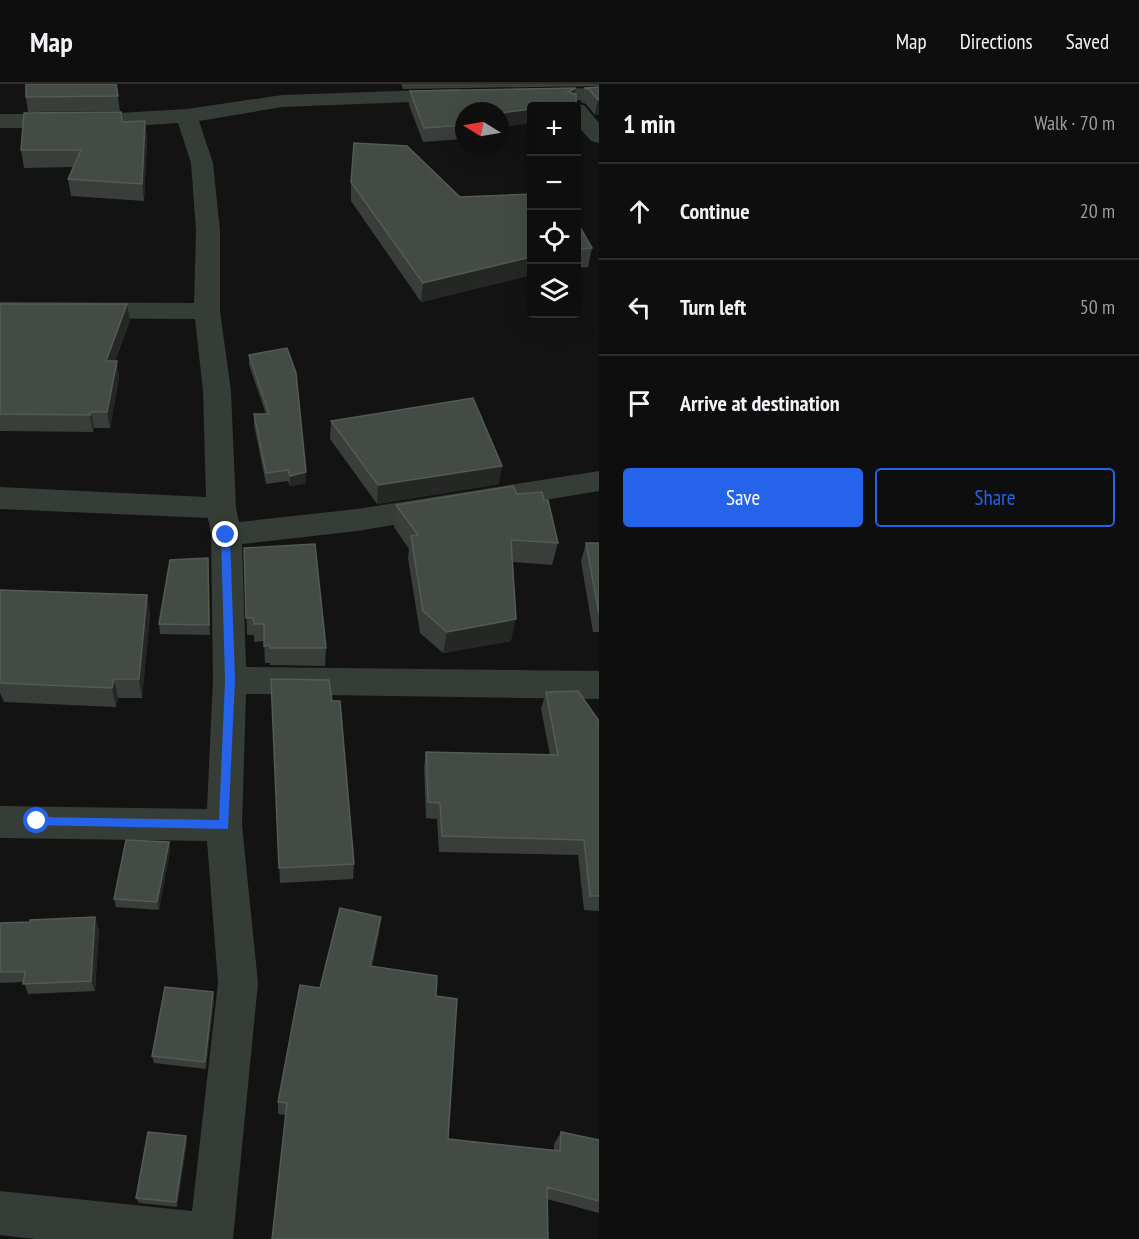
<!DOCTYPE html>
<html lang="en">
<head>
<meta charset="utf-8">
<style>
  body { margin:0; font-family:"PT Sans Narrow",sans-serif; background:#171717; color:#f1f3f6 }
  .controls { position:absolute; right:18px; top:18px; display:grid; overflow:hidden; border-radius:6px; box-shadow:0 6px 24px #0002 }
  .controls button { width:54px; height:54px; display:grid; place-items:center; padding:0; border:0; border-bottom:2px solid #2e2e2e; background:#0e0e0e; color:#f1f3f6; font:30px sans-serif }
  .compass { position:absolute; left:455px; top:18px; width:54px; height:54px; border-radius:50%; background:#0e0e0e; box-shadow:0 6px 24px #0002; rotate:281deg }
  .stop { position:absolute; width:18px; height:18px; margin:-14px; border:4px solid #2563eb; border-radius:50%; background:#fff }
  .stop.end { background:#2563eb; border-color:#fff; box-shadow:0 2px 6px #0008 }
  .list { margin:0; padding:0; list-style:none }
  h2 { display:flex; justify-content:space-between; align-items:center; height:78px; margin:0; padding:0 24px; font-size:26px }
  h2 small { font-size:20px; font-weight:400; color:#9b9c9e }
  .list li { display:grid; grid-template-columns:39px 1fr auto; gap:18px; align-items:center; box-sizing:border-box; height:96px; padding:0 24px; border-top:2px solid #2e2e2e }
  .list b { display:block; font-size:22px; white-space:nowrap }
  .list em { font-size:20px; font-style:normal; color:#9b9c9e }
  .actions { display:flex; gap:12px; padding:18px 24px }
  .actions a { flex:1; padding:14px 0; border:2px solid #2563eb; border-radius:6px; text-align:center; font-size:21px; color:#2563eb }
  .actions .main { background:#2563eb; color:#fff }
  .icon { flex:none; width:33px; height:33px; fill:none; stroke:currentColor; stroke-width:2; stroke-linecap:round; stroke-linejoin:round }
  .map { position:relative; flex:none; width:599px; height:1155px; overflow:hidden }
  header { display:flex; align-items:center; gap:36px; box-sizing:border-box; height:84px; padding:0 30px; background:#0e0e0e; border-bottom:2px solid #2e2e2e }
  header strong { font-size:28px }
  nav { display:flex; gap:33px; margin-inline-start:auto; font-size:21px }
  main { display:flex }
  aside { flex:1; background:#0e0e0e }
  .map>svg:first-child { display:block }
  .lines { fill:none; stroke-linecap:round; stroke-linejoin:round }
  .street { fill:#363d37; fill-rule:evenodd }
  .wall { fill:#393e3a }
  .shaded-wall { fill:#252725 }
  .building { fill:#444b45; stroke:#535b54; stroke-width:1.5 }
  .route { fill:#2563eb }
</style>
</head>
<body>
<header>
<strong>Map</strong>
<nav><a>Map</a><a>Directions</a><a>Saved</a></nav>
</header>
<main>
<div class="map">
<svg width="599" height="1155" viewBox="0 0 599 1155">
  <rect width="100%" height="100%" fill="#121312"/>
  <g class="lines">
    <path class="street" d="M599,4V16L531,17L523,16L520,11L523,6L531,5Z
      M456,5L464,6L467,11L464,16L282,23L199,37L213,79L220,147V227L231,307L236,424L239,438L357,425L599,387V407L357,447L242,460L246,583L599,587V615L246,610L242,741L258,899L233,1155H35L0,1151V1107L192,1127L218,899L207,757L0,754V722L207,725L213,596L211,451L208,434L0,425V403L206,413L203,307L195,235L0,234V218L194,219L196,147L191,79L178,39L102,44H0V30H102L187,25L282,11Z
      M576,20L584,21L599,39V59L591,57L576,40V22H568Z"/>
  </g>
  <path class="wall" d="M116,0L120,27L28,28L26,13Z
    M401,0H599V2L403,5Z
    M599,3V16L595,31L586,20L581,18L584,4Z
    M576,4L575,10L576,19V22H531L505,43L504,52L500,53V27H464V55L423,58L409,21L410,7Z
    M145,37L147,55L144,117L71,112L68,95L73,83L24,84L21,66L122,38Z
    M351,98L460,113L531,110V191L421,218L351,117Z
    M576,136L592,164L588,183L576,184Z
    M0,220L130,237L115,277L119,294L110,344H94L93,348L0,347Z
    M249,271L306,388V399L290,402L288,397L266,400L254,341V330H266L249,281Z
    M331,337L499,400L377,420L330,355Z
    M517,410L558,459L552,481L513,478L511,557L443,569L420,549L408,474L409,465L394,443L396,421Z
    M586,459H599V548H593L581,477Z
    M244,464L326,564L325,582L270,581V579H265L264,557L254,558V551H247Z
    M208,474L210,551L160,550L159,540Z
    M0,506L147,511L150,531L142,614H118L116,623L4,618L0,609Z
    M271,595L332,617L354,780L353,795L280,799Z
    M546,608L599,637V827L584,826L578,771L439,768L437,735L426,734L424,684L426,668L550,671L541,625Z
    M169,758L170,767L159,826L116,823L114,815Z
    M0,839L99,845L95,907L28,910L24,898L0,899Z
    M379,849L372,883L436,912L448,1055L554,1066V1060L561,1048L599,1056V1129L547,1115L285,1031L278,1030V1018L320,904Z
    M213,908L214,916L206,985L154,979L152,972Z
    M187,1058L177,1123L139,1119L136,1114Z"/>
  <path class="shaded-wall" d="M576,4L573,18L576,19V22H552L568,8Z
    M598,16H599V31H595Z
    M531,25V39L505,43L506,38L501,29Z
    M145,37L147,55L144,117L142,100Z
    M531,173V191L421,218L423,199Z
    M127,220L130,237L109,293L106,277Z
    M117,277L119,294L110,344L107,328Z
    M91,328L94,344L93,348L90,331Z
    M502,382L499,400L377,420L378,401Z
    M306,388V399L290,402V392Z
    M208,474L209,484L210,551L209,541Z
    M147,511L150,531L142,614L139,595Z
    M516,535L511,557L443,569L447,548Z
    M114,595L118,614L116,623L112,604Z
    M169,758L170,767L159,826L157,818Z
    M95,833L99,845L95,907L91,897Z
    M381,833L379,849L368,897L370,882Z
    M213,908L214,916L206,985L205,978Z
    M186,1052L187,1058L177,1123L176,1118Z"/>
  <path class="building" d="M26,0H116L118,12L26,13Z
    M599,3V16H598L589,5L584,4Z
    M576,4L568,8L576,10V19L552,22H531V25L501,29L506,38H500V27H464V41L424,44L410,7Z
    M121,28L122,38L145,37L142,100L68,95L81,66H21L24,29Z
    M354,59L407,62L460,113L531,110V173L423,199L351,98Z
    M576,136L592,164L576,166Z
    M0,220H127L106,277H117L107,328H91L90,331L0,330Z
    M287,264L296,289L306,388L290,392L288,386L266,389L254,330H269L249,271Z
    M473,314L502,382L378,401L331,337Z
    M513,402L517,410L542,408L544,416H548L558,459L511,456L516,535L447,548L423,527L411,452L418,451L396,421Z
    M586,459H599V530Z
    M315,460L326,564H270V561L264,562V540H254L253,534H246L244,464Z
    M208,474L209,541L159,540L170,476Z
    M0,506L147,511L139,595H114L112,604L0,599Z
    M271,595L329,596L332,617H340L354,780L279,784Z
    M578,607L599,637V812H590L584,756L442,752L440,719L428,718L426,668L558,671L546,608Z
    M126,756L169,758L157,818L114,815Z
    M340,824L381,833L370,882L437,892L436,912L457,915L448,1055L560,1067L561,1048L599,1056V1117L547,1103L548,1155H272L287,1019L278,1018L300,901L320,904Z
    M95,833L91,897L23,900L25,888H0V839L30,838V836Z
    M165,903L213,908L205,978L152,972Z
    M148,1048L186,1052L176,1118L136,1114Z"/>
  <path class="route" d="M226,448L230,451L235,596L228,745L33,741L32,737L37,733L219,736L225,596L221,451Z"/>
</svg>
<div class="controls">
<button>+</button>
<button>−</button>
<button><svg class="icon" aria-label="locate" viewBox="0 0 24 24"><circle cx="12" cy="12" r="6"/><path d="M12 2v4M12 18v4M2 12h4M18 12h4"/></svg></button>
<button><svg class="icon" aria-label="layers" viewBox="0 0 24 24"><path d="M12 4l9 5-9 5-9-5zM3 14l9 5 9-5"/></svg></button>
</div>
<svg class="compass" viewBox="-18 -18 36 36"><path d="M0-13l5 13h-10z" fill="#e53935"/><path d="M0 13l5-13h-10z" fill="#9b9c9e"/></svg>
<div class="stop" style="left:37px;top:737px"></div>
<div class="stop end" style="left:226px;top:451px"></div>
</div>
<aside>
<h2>1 min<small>Walk · 70 m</small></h2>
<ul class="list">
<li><svg class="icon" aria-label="ahead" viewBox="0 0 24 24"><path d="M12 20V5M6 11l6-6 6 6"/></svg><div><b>Continue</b></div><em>20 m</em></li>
<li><svg class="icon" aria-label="left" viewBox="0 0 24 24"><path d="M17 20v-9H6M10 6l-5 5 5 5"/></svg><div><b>Turn left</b></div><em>50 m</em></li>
<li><svg class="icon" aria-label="arrive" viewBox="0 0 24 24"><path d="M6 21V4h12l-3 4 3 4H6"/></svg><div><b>Arrive at destination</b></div></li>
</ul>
<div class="actions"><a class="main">Save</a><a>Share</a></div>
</aside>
</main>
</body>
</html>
